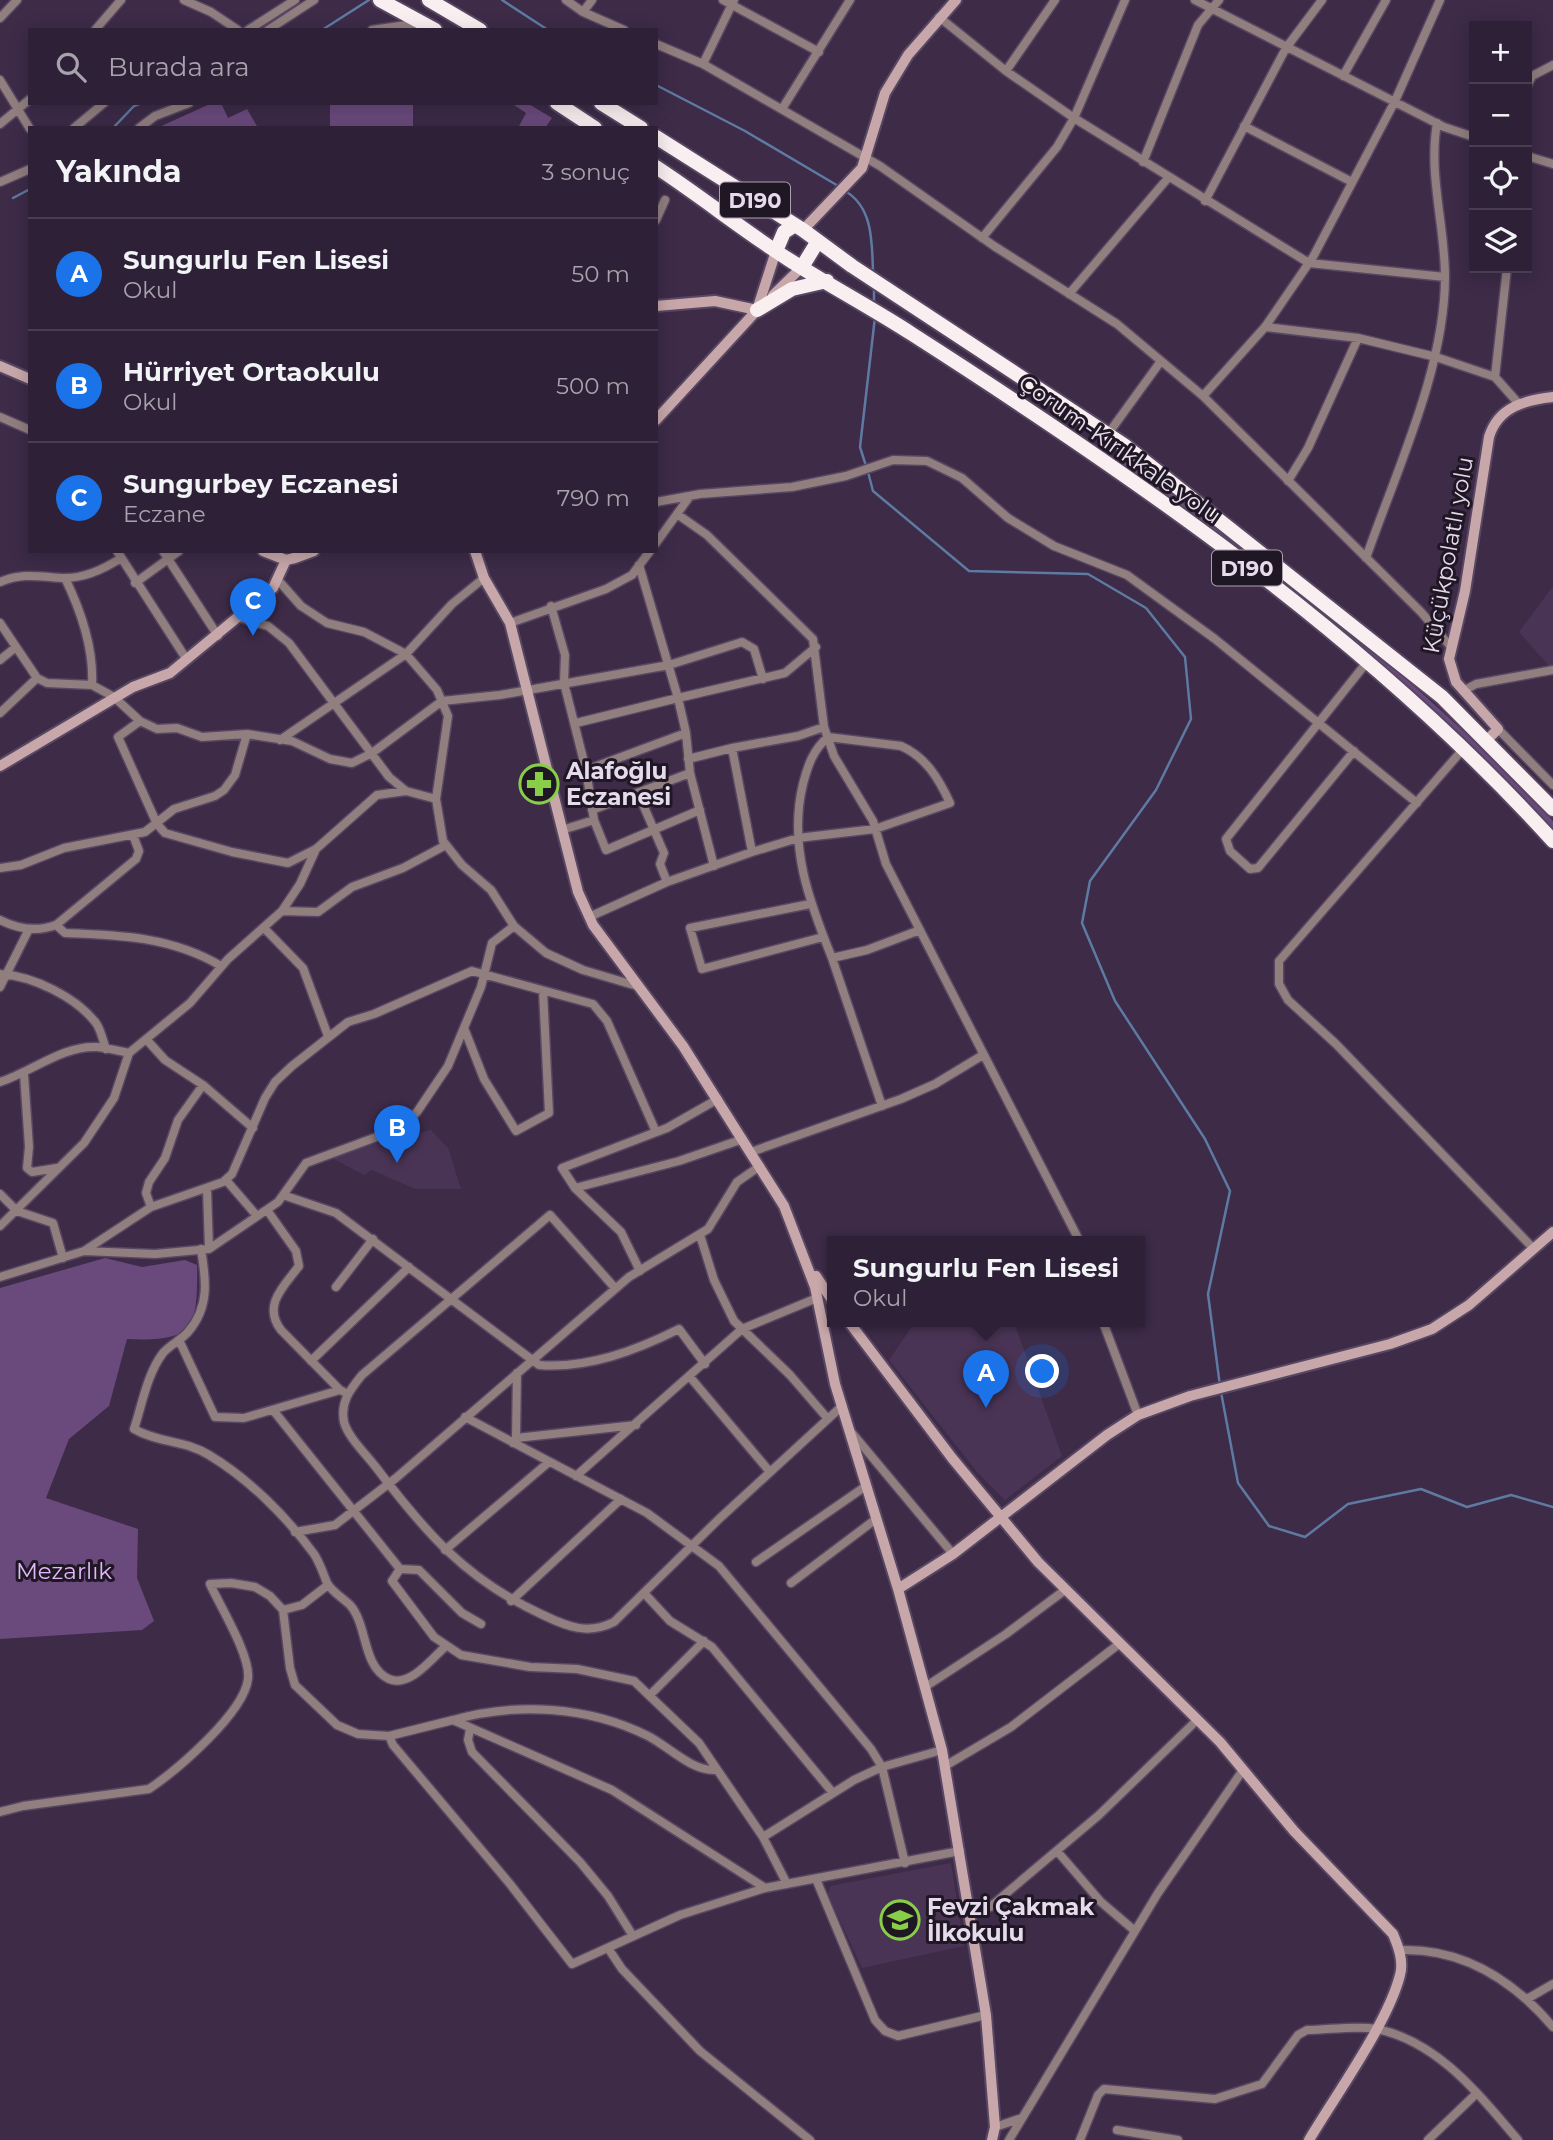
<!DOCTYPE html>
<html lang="tr">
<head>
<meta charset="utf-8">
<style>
  body { margin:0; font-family:Montserrat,sans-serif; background:#3a2d42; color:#f1f3f6 }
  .controls { position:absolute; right:21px; top:21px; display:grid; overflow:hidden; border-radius:0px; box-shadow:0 4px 18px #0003 }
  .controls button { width:63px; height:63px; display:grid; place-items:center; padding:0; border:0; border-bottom:2px solid #493e51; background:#2e2036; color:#f1f3f6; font:35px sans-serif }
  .you { position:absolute; left:1043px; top:1372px; width:24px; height:24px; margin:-18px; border:5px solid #fff; border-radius:50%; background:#1a73e8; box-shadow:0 0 0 10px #1a73e833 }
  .badge { display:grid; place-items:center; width:46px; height:46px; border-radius:50%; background:#1a73e8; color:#fff; font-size:23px; font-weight:700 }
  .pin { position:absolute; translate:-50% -58px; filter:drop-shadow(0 2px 4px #0008) }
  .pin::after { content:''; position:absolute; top:37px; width:24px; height:21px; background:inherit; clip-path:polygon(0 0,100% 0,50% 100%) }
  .popup { position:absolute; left:827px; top:1236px; width:318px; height:91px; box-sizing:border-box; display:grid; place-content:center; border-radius:0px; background:#2e2036; filter:drop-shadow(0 2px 5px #0005); font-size:23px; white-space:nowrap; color:#a7a3ad }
  .popup b { font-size:26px; color:#f1f3f6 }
  .popup::after { content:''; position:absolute; left:50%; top:100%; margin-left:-14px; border:14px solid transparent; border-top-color:#2e2036 }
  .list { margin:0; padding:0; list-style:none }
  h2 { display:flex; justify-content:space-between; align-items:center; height:91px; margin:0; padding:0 28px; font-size:30px }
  h2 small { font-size:23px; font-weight:400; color:#a7a3ad }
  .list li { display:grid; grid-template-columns:46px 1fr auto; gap:21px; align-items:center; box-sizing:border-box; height:112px; padding:0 28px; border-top:2px solid #493e51 }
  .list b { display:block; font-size:26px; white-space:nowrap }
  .list p { margin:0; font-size:23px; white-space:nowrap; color:#a7a3ad }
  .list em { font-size:23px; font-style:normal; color:#a7a3ad }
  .icon { flex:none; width:38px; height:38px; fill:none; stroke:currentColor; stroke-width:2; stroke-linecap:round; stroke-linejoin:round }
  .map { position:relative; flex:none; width:1553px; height:2140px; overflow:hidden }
  .search { position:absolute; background:#2e2036; box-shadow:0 4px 18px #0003; left:28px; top:28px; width:630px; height:77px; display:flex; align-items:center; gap:18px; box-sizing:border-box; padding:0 24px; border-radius:0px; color:#a7a3ad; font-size:26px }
  .panel { position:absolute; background:#2e2036; box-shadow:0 4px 18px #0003; left:28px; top:126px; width:630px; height:427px; border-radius:0px }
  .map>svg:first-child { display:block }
  .built { fill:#4a3456 }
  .green { fill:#6a4a7c }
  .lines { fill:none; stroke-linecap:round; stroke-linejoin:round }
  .stream { stroke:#5e7aa2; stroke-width:2.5 }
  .street-casing { stroke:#584762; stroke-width:11 }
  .secondary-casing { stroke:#584762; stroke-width:14 }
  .highway-casing { stroke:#584762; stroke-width:18 }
  .street { stroke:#917e7f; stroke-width:8 }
  .secondary { stroke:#c7a7aa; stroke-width:10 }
  .highway { stroke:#faeff0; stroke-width:14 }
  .labels { text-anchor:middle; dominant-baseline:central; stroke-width:6; stroke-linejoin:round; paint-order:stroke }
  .shield { fill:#201724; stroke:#aba0b1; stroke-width:2 }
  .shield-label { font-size:21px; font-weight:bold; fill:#e6dbed }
  .street-label { font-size:23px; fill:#e6dbed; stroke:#201724 }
  .poi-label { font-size:23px; font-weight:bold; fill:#e6dbed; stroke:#201724; text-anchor:start }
  .park-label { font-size:23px; fill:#e1b8fa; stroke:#201724 }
</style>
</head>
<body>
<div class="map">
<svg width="1553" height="2140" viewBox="0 0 1553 2140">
  <rect width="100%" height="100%" fill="#3d2b48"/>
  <path class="built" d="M1553,586V666L1550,667L1519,632Z
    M431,1130L448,1148L461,1189H415L372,1170L364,1175L330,1157L340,1152Z
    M929,1322H1014L1062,1456L1005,1500L977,1472L889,1360L911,1328Z
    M951,1863L964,1946L862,1968L828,1895L830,1886Z"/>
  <path class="green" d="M212,103H221L228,118L247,109L258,128H157Z
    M330,103H413V128H330Z
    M511,103H527L552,118L545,128H518L526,113Z
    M1124,456H1129C1275,572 1426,683 1553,821V832C1424,692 1274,579 1123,465Z
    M105,1258L142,1267L185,1260L197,1265C198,1328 194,1342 127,1339L109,1406L69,1439L46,1498L138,1529L137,1578L154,1621L142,1630L0,1639V1288Z"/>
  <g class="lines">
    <path class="stream" d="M502,0L548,30
      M322,30L369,0
      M656,85L745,131L840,187
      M113,128L134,106L142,103
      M845,191C873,207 872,242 873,272
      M13,198L30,189
      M874,286V303
      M866,466L860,447L875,317
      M868,472L873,491L969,571L1088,574L1146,608L1185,657L1191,719L1156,790L1090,881L1082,923L1115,1001L1205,1139L1230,1191L1208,1294L1220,1386
      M1221,1392L1238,1483L1269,1526L1305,1537L1348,1504L1421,1489L1467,1507L1511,1495L1553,1507"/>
    <g class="street-casing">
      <path id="street" d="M184,0L211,12L238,30
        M566,0L583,12L624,30
        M723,0L819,52
        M1195,0L1444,127L1474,137
        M583,12L592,0
        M939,17L1006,71L1074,118L1309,263L1445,277
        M0,18L17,0
        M95,30L121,0
        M248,30L295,0
        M268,30L314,0
        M372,30L420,23
        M656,44L703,64L880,166L994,246L1117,324L1203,396L1421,612L1451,647
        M703,64L734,0
        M1006,71L1055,0
        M1343,76L1386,0
        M0,80L30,129
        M1527,86L1532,76L1553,65
        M782,109L850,0
        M0,124L30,99
        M1244,126L1352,182
        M74,128L104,103
        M139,128L155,116L189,103
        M1527,156L1553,164
        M1143,162L1198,25L1219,0
        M0,182L30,169
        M1205,201L1286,48L1322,0
        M656,220L665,200
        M982,238L1057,147L1074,118L1125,0
        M1069,294L1168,178
        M1265,327L1358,338L1436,357L1495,377L1519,404
        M1495,377L1507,268
        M1203,396L1265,327L1313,257L1395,101L1440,0
        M0,417L30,430
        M1108,434L1161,361
        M1288,481L1308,448L1358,338
        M656,502L700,494L792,487L846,476L893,460L927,461L962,478L1008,518L1054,546L1127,575L1215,639L1417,803
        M677,514L707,535L813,639L824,727L834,756L873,821L886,864L1080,1242
        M656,543L690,496
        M117,551L187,660
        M163,551L218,636
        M1366,558C1396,471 1445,369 1445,277C1445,225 1428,175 1437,123
        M65,578C81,611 94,648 92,685
        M278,580L301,606L327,623L364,632L406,654L437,690L448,716L436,799L443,841L462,865L491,890L514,926L546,953L583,970L637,986
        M0,582C23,572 41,577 65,578C86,578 104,569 121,558
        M135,583L179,551
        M551,606L565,655L564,683L586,770L594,820L606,850L700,810
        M240,618L268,626L289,643L389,777L406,791L436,799
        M0,623L37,678L47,683L92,685L114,697L140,721L157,729L177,728L202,737L247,734L292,741L330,759L352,763L372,753L442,701L500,695L669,665L742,642L754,649L763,679
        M510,623L606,589L632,575L650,551
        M0,660L16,647
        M1463,691L1476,684L1553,670
        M0,713L37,678
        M140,721L118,737L157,824L165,833L232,852L288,863L316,849L377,795L406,791
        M576,723L678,698L639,565
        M1498,729L1553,785
        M686,733L690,773L714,866
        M280,740L406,654L452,604L484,578
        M732,748L798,736L824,727
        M1464,748L1279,961V984L1288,1000L1336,1044L1534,1249
        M1354,751L1258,868L1250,869L1230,851L1226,839L1367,662
        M688,759L732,748L752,852
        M586,770L686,733L678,698L785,673L816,647
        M638,793L664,853L660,864L667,882
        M592,810L690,773
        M562,830L594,820
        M0,868L21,865L64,848L145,832L174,809L215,796L224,790L235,775L247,734
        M810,904L690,928L702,969L823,937
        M282,911L318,912L352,887L403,868L446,845
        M589,917L667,882L752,852L798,838L875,829L950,803C939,779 926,757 901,746L828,737C813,750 808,765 803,784C788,845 809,901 832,958L867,950L920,930
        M0,920C18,929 37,932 56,925L136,859L139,851L133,835
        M56,925L65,933C121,935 172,937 221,966
        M264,928L303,968L328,1036
        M832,958L882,1106
        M0,974C33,976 76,997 96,1023C101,1030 103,1041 106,1049
        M0,987L29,929
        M464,1028L484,1079L516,1131L549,1113L543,991
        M146,1039L165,1060L203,1085L253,1128
        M24,1074L29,1147L27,1168L32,1172L57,1168
        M0,1082C31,1072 64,1045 97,1047C108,1048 119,1051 129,1053
        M751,1152L901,1099L935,1084L983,1055
        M226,1180L257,1216
        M575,1188L679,1161L743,1139
        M207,1189L209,1249
        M0,1194L17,1211L53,1223L63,1258
        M283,1195L336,1213L539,1365C588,1369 637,1350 679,1329L705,1364
        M151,1207L146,1193L149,1182L165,1158L178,1120L203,1085
        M267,1210L296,1251L299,1266C284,1286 262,1305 281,1330L340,1390
        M0,1226L84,1143L114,1098L129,1053L190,1003L228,959L282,911L300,884L316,849
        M700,1235L714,1280L734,1321L790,1375L828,1419
        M201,1249C206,1279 210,1307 188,1332C181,1340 170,1345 163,1353C147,1374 142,1405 134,1429C158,1443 185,1440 209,1455C249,1479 286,1516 314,1554C320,1563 323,1573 327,1583C332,1592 343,1598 350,1605C368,1625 362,1667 389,1679C410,1688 432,1658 446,1646
        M84,1251L151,1207L223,1182L232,1174L265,1098L275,1082L292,1066L348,1022L374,1014L472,971L593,1004L607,1021L656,1132
        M640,1271L621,1232L575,1188L562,1168L667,1128L718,1099
        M0,1277L84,1251L155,1254L209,1249L278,1202L306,1163L401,1128L417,1112L448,1066L481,987L492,943L514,926
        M336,1287L373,1239
        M615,1288L550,1215L362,1375C350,1390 340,1402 344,1422C348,1437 365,1453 375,1466C425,1532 466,1580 543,1615C568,1627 588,1635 614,1622L719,1519L842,1406
        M1103,1322L1138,1415
        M179,1340L215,1417L244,1418L340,1390L344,1392
        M311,1361L409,1267
        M690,1377L770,1472
        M273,1410L400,1569
        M465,1417L647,1513L719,1566L871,1749L882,1767L905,1863
        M852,1433L953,1554
        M516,1438L517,1373
        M513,1443L516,1438L636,1425
        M576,1476L742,1329L817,1298
        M295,1532L335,1525L396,1478L629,1277L708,1229L737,1182L760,1166
        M445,1550L549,1462
        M756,1562L866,1486
        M791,1583L876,1519
        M644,1593L670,1621L712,1647L833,1793
        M511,1601L621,1499
        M283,1610L302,1605L328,1585
        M481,1624L462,1613L419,1570L400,1569L392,1581L434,1637L461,1655L530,1667L577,1669L634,1681L699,1743L763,1837L787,1884
        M925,1687L1006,1634L1065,1590
        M650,1695L704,1641
        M453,1720C516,1702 588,1706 648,1736C668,1746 691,1771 715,1770
        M470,1729L468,1740L472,1752L580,1862L608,1896L633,1936
        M389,1736L393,1745L510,1884L572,1964L680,1915L765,1888L960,1851
        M945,1766L1011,1727L1119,1644
        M0,1812L23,1806L149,1789C177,1770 244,1713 248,1679C251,1656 220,1606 210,1584L231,1583L255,1587L270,1596L283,1610L290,1668L295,1685L337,1725L358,1734L389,1736L453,1720L612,1790L765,1888
        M763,1837L854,1780L882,1767L942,1750
        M1057,1851L1101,1902L1135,1931
        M816,1879L875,2020L885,2031L898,2036L986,2015
        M969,1913L990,1907L1099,1815L1197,1720
        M608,1948L622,1969L700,2051L810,2140
        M1400,1950C1462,1948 1513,1980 1553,2027
        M1527,1999L1553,1984
        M995,2127L1022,2118
        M1117,2130L1178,2140
        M1009,2140L1158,1893L1243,1770
        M1080,2140L1098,2095L1104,2089L1215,2099L1262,2084L1298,2035L1307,2030C1328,2030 1356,2025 1377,2029C1439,2042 1479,2095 1518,2140
        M1428,2140L1477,2093"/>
    </g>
    <g class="secondary-casing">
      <path id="secondary" d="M803,230L862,168L885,93L908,55L956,0
        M773,295L802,267
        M656,306L715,301L757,310
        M757,310L776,251
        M0,366L30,379
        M656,420L761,306
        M263,551L286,560L295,558L298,551
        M475,551L484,578L510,623L578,892L593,925L683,1046L784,1206L815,1287L835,1384L898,1589L942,1750L986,2015L995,2127L992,2140
        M295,558L314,551
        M1487,740L1498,729L1456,682L1449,659L1465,591L1489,437C1498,407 1525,400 1553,397
        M0,766L133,687L170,673L273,588L286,560
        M816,1276L832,1300
        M849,1322L952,1458L1038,1562L1220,1742L1294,1831L1393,1934C1398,1946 1404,1961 1400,1975C1388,2023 1335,2096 1309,2140
        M898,1589L953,1554L1107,1435L1138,1415L1190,1396L1390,1344L1432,1329L1469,1305L1553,1232"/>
    </g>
    <g class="highway-casing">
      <path id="highway" d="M380,0L435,30
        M429,0L480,30
        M557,103L595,128
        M601,103L641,128
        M656,137L803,230L852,266L1124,445L1442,697L1553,809
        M656,167C702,197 745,232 791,261C830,286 872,308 912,334C1140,480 1370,639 1553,841
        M776,251L784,232L795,225
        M802,267L818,241
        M757,310L792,289L827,281"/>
    </g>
    <use href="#street" class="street"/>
    <use href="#secondary" class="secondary"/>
    <use href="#highway" class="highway"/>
  </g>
  <defs>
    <g id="pharmacy-ring" transform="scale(2.0125)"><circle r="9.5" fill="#201724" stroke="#89ce48" stroke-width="1.5"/><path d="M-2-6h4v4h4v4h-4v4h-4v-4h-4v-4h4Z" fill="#89ce48"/></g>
    <g id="school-ring" transform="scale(2.0125)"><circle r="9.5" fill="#201724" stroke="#89ce48" stroke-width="1.5"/><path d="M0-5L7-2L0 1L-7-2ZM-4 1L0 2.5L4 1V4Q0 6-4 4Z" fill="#89ce48"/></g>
  </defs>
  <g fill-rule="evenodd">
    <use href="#pharmacy-ring" x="539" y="784"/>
    <use href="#school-ring" x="900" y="1920"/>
  </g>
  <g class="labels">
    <g class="shield">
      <rect x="720" y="182.5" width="70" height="35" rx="5"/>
      <rect x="1212" y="550.5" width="70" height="35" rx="5"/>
    </g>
    <g class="shield-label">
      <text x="755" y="200">D190</text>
      <text x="1247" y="568">D190</text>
    </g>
    <g class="street-label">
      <text transform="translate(1120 449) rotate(35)">Çorum-Kırıkkale yolu</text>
      <text transform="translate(1448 555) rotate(-80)">Küçükpolatlı yolu</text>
    </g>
    <g class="poi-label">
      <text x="566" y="771">Alafoğlu<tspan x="566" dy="26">Eczanesi</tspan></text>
      <text x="927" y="1907">Fevzi Çakmak<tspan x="927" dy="26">İlkokulu</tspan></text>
    </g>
    <g class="park-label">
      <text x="64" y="1571">Mezarlık</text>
    </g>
  </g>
</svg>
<div class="controls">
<button>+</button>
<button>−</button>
<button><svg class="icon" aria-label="locate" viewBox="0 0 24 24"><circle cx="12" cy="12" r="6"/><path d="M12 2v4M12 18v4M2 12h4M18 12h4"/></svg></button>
<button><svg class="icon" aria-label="layers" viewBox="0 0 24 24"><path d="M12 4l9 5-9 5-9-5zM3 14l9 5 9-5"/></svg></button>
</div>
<div class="you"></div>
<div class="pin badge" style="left:986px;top:1408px">A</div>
<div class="popup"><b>Sungurlu Fen Lisesi</b>Okul</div>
<div class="pin badge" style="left:397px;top:1163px">B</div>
<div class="pin badge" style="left:253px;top:636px">C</div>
<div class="search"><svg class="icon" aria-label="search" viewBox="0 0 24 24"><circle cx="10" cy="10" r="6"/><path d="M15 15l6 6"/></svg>Burada ara</div>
<section class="panel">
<h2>Yakında<small>3 sonuç</small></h2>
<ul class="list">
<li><span class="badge">A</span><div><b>Sungurlu Fen Lisesi</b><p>Okul</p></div><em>50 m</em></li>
<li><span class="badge">B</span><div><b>Hürriyet Ortaokulu</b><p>Okul</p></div><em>500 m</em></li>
<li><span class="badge">C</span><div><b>Sungurbey Eczanesi</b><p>Eczane</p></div><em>790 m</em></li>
</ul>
</section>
</div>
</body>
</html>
